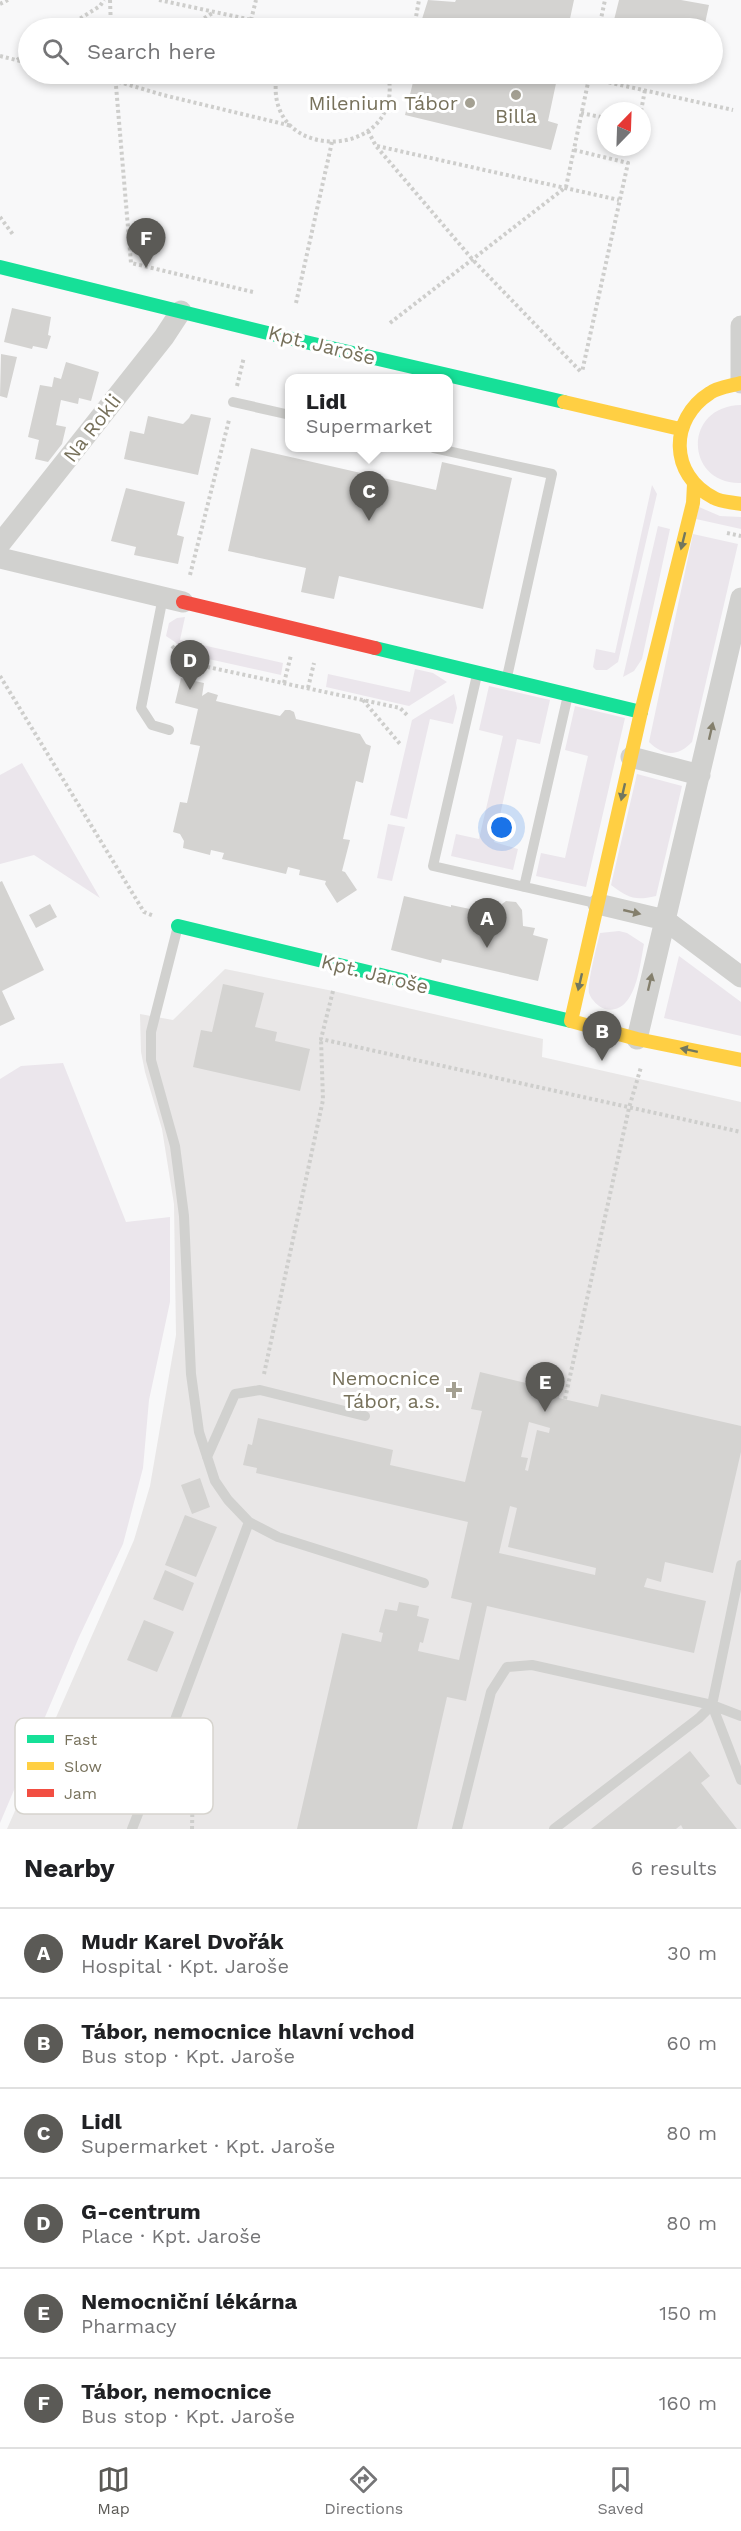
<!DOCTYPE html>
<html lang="en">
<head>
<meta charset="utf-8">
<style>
  body { margin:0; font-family:"Work Sans",sans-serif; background:#f2f2f2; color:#202124 }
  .compass { position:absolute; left:597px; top:102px; width:54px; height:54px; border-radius:50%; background:#fff; box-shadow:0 3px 9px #0003; rotate:23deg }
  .you { position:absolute; left:502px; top:828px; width:21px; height:21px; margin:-15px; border:4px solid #fff; border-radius:50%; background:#1a73e8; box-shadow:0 0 0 9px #1a73e833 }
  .badge { display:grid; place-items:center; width:39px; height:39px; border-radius:50%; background:#5b5a56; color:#fff; font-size:20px; font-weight:700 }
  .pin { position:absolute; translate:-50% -50px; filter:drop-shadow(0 2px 3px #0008) }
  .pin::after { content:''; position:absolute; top:32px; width:21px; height:18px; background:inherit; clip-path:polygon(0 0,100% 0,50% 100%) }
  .popup { position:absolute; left:285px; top:374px; width:168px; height:78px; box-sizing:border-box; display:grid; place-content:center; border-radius:12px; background:#fff; filter:drop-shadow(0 2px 4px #0005); font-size:20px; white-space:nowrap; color:#757577 }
  .popup b { font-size:22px; color:#202124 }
  .popup::after { content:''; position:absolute; left:50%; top:100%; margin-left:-12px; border:12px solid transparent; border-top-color:#fff }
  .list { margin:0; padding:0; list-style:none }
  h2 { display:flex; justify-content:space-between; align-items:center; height:78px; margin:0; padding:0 24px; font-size:26px }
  h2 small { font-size:20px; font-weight:400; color:#757577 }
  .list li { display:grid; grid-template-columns:39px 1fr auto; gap:18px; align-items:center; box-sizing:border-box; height:90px; padding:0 24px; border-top:2px solid #e0e0e0 }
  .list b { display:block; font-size:22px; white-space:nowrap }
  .list p { margin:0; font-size:20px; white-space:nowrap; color:#757577 }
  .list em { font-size:20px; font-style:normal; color:#757577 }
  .icon { flex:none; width:33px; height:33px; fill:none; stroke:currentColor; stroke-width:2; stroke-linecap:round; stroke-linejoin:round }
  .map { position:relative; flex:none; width:741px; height:1829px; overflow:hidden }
  .search { position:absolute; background:#fff; box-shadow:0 3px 9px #0003; left:18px; right:18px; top:18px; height:66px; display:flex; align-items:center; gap:15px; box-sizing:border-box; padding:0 21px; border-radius:33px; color:#757577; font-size:22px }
  .sheet { height:618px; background:#fff }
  nav { display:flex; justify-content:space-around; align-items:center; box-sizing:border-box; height:84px; border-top:2px solid #e0e0e0; background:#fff; font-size:16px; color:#757577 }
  nav a { display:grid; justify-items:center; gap:3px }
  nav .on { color:#5b5a56 }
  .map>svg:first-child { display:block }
  .built { fill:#e9e7e7 }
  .green { fill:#ebe6ec }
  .building { fill:#d4d3d1; fill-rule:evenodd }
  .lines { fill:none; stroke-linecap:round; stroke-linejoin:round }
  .path { stroke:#cececc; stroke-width:4; stroke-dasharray:3 3; stroke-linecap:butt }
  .lane { stroke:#d1d1cf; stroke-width:10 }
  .street { stroke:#d1d1cf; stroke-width:21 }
  .fast { stroke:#16e098; stroke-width:14 }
  .slow { stroke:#ffcf43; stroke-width:14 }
  .jam { stroke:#f24e42; stroke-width:14 }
  .oneway { fill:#72775e }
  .oneway2 { fill:#847f6c }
  .poi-dot { fill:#a4a092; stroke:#fff; stroke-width:2 }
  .labels { text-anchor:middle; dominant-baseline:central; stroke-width:6; stroke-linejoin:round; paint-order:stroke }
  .poi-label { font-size:20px; fill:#77715b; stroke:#fff; text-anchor:end }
  .street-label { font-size:20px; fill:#77715b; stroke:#fff }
  .key { fill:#fff; stroke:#d6d4ce; stroke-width:1.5 }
  .key-label { font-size:16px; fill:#77715b }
</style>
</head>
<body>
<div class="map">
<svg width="741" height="1829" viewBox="0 0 741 1829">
  <rect width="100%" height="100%" fill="#f8f8f9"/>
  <path class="built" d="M225,969L333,991L543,1039L542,1057L741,1102V1829H7L134,1540L150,1486L176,1335L174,1204L162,1129L145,1072L141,1052L140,1014L173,1020Z"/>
  <path class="green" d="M741,405V483C685,485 682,406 741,405Z
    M652,485L657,494L618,662L607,670H596L593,667L596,649L615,653Z
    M699,507L720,516L741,517V529L696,519Z
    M658,526L670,529L642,659L634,671L623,677Z
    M693,534L738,544L692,742C678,757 663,756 649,742Z
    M185,617L180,640L283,663L281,675L186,654L175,642L166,636L169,623L177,618Z
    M415,669L433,673L447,682L409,706L326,687L328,674L410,692Z
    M489,686L550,700L540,744L517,739L494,842L518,849L513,870L451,856L456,834L479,839L503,736L479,730Z
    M454,694L457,708L453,724L430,719L407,819L390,815L412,720Z
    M575,706L625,718L586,887L536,876L541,853L565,858L588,756L565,750Z
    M22,763L100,898L34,855L0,864V775Z
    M637,774L682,786L656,896C634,901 629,898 611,885Z
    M388,824L405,827L392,881L377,878Z
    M619,931L627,933L644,944C640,964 636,1016 605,1009C599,1007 591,1000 589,993C587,984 597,945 600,933Z
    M679,956L741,1002V1036L664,1018Z
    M63,1063L126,1222L170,1217V1302L149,1400L143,1468L123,1544L79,1637L0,1823V1079L21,1066Z"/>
  <path class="building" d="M428,0L455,2L456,0H574L568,28H425L427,21L422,19Z
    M619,0H681L709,5L704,28H612Z
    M415,74H558L548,121L558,124L551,150L405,115Z
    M674,74H694L692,79Z
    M12,308L51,317L48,335L51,336L47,349L33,346L32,349L4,342Z
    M1,354L17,357L7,398L0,396Z
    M66,362L99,372L91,401L79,398L78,404L61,400L56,425L66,427L62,444L48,462L35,459L39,440L28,437L40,385L52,387L54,377L61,379Z
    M191,414L211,418L198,475L124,459L130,431L144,434L148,416L183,424L189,418Z
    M251,448L436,490L442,462L512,478L483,609L339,576L334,599L301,592L306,568L228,551Z
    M126,488L185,502L177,535L184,537L178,564L134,555L136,547L111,541Z
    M181,678L204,683L202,696L208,692L218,695L216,701L280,716L285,710H290L294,712L296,719L360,734L366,744L371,746L363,783L356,781L343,839L350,840L342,871L345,872L357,890L337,903L325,884L326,881L299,875L300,870L288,867L286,874L222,859L224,853L211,850L210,855L183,848L184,841L180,834L173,832L180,802L187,803L200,746L190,744L198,709L175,703Z
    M2,881L44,970L2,991L15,1019L0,1026V882Z
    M404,896L451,907V905L470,909L469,913L496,920L502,904L506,901L516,902L522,910L523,926L535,928L533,935L548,939L538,981L442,959L441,963L391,950Z
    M50,904L57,917L36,928L29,915Z
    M223,984L264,993L255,1027L277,1032L275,1041L310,1049L300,1091L193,1067L201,1030L212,1032Z
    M480,1372L560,1391L559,1398L598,1407L601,1394L741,1426V1452L713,1573L665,1562L661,1582L647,1578L644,1587L706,1601L694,1653L487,1606L466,1701L447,1697L417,1829H297L342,1633L381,1642L383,1633L379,1632L385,1609L397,1611L399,1602L419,1606L417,1616L429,1619L423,1643L420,1642L418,1651L459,1660L472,1603L451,1598L468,1522L256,1473L257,1468L243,1465L248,1444L252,1445L258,1418L393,1450L390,1465L465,1482L482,1411L471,1409ZM529,1422L550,1428L549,1433L537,1430L528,1471L525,1470L528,1458L521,1457ZM510,1506L517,1508L508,1547L596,1568L595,1575L499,1553Z
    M200,1478L210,1507L192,1514L181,1485Z
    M185,1515L217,1527L196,1577L165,1565Z
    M165,1570L194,1583L183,1611L153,1599Z
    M144,1620L174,1632L157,1672L127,1660Z
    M690,1751L710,1776L701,1783L737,1829H683L681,1825L676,1829H591Z"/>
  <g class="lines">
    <path class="path" d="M110,0L111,28
      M159,0L289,28
      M0,4L8,0
      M251,20L256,0
      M65,28L100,6L104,0
      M189,28L214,12
      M327,28H329
      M414,28L419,0
      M599,28L605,0
      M0,56L28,63
      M17,60L28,52
      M77,74L116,81L163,95L292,126
      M115,74L131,263L253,292
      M277,74C260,166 407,162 388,74
      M116,81L124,74
      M641,111L645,90
      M581,113L606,118
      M368,131L376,146L473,260L582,373
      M377,146L619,200
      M574,150L628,163L582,372
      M0,217L14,236
      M296,303L332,142
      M390,323L566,187L589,78L733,110
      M237,386L244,357
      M727,533L741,536
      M190,575L229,420
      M172,646L183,658L203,666L400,708L407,715
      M0,676L144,912L154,916
      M284,683L291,655
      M308,688L314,663
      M363,700L400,744
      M333,991L321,1039L741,1132
      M264,1374L323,1100L321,1039
      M565,1399L629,1108L641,1067
      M192,1829L194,1728"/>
    <path class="lane" d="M233,402L290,415
      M434,448L552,474L507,677
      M163,597L141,708L152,725L169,730
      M477,675L433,866L595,903
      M524,887L568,695
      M178,926L151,1032V1060L175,1146L184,1216L191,1374L199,1432L215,1481L228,1500L249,1522L278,1537L424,1583
      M207,1457L235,1394L260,1390L365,1416
      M712,1705L741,1780
      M132,1829L173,1725L249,1522
      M457,1829L491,1692L507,1667L532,1665L712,1705L741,1716
      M554,1829L699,1718L712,1705L741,1565"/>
    <path class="street" d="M741,383V326
      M0,544L164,337L181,311
      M0,558L183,602
      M631,757L700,775
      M598,904L665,920L741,977
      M637,1039L741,598"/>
    <path class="fast" d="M0,267L288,338L564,402
      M375,648L641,712
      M178,926L571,1021"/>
    <path class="slow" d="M741,383C731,386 718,387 710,393C669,419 669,475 714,498C721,502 732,502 741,504
      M564,402L680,429
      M571,1021L637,1039L741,1060
      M571,1021L641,712L693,503L694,484"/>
    <path class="jam" d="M183,602L375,648"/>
  </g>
  <defs><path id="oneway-solid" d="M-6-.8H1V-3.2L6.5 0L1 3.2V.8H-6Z" transform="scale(1.5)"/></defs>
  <g class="oneway">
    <use href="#oneway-solid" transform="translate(683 541) rotate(104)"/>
    <use href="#oneway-solid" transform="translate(623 792) rotate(103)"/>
    <use href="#oneway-solid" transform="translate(580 982) rotate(103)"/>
    <use href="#oneway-solid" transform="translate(689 1050) rotate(-168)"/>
  </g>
  <g class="oneway2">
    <use href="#oneway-solid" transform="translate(711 731) rotate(-77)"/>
    <use href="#oneway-solid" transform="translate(632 912) rotate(13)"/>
    <use href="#oneway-solid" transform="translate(650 982) rotate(-77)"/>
  </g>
  <g class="poi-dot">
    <circle cx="516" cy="95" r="6"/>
    <circle cx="470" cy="103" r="6"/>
    <path d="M451 1381h6v6h6v6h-6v6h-6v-6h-6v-6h6z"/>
  </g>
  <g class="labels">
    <g class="poi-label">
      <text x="458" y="103">Milenium Tábor</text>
      <text x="516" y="116" text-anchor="middle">Billa</text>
      <text x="440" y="1378">Nemocnice<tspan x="440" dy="23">Tábor, a.s.</tspan></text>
    </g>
    <g class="street-label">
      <text transform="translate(322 345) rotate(14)">Kpt. Jaroše</text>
      <text transform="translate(92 428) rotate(-52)">Na Rokli</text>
      <text transform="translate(375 974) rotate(14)">Kpt. Jaroše</text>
    </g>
  </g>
  <rect x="15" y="1718" width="198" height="96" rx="9" class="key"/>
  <rect x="27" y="1735" width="27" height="8" fill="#16e098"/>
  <rect x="27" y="1762" width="27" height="8" fill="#ffcf43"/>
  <rect x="27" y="1789" width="27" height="8" fill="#f24e42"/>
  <g class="key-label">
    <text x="64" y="1745">Fast</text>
    <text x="64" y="1772">Slow</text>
    <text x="64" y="1799">Jam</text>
  </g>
</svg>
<svg class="compass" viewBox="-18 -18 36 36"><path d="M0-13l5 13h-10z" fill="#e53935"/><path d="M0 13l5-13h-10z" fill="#757577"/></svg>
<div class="you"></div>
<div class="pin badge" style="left:487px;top:948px">A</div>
<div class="pin badge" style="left:602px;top:1061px">B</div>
<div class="pin badge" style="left:369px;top:521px">C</div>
<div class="popup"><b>Lidl</b>Supermarket</div>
<div class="pin badge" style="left:190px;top:690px">D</div>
<div class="pin badge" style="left:545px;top:1412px">E</div>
<div class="pin badge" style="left:146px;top:268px">F</div>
<div class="search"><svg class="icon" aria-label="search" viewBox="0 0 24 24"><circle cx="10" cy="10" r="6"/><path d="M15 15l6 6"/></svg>Search here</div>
</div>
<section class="sheet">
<h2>Nearby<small>6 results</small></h2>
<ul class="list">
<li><span class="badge">A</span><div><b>Mudr Karel Dvořák</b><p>Hospital · Kpt. Jaroše</p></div><em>30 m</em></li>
<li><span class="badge">B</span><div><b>Tábor, nemocnice hlavní vchod</b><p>Bus stop · Kpt. Jaroše</p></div><em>60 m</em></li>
<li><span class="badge">C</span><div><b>Lidl</b><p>Supermarket · Kpt. Jaroše</p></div><em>80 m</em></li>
<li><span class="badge">D</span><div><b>G-centrum</b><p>Place · Kpt. Jaroše</p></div><em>80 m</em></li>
<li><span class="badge">E</span><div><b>Nemocniční lékárna</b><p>Pharmacy</p></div><em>150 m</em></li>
<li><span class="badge">F</span><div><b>Tábor, nemocnice</b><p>Bus stop · Kpt. Jaroše</p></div><em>160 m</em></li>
</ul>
</section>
<nav>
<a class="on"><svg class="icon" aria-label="map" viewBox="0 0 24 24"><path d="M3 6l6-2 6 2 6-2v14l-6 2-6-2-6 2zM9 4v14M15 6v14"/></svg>Map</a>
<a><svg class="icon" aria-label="directions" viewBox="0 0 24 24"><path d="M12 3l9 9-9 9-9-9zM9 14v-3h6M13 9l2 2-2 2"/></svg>Directions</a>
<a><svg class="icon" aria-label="saved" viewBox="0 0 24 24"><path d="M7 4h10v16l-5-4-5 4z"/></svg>Saved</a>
</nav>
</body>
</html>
